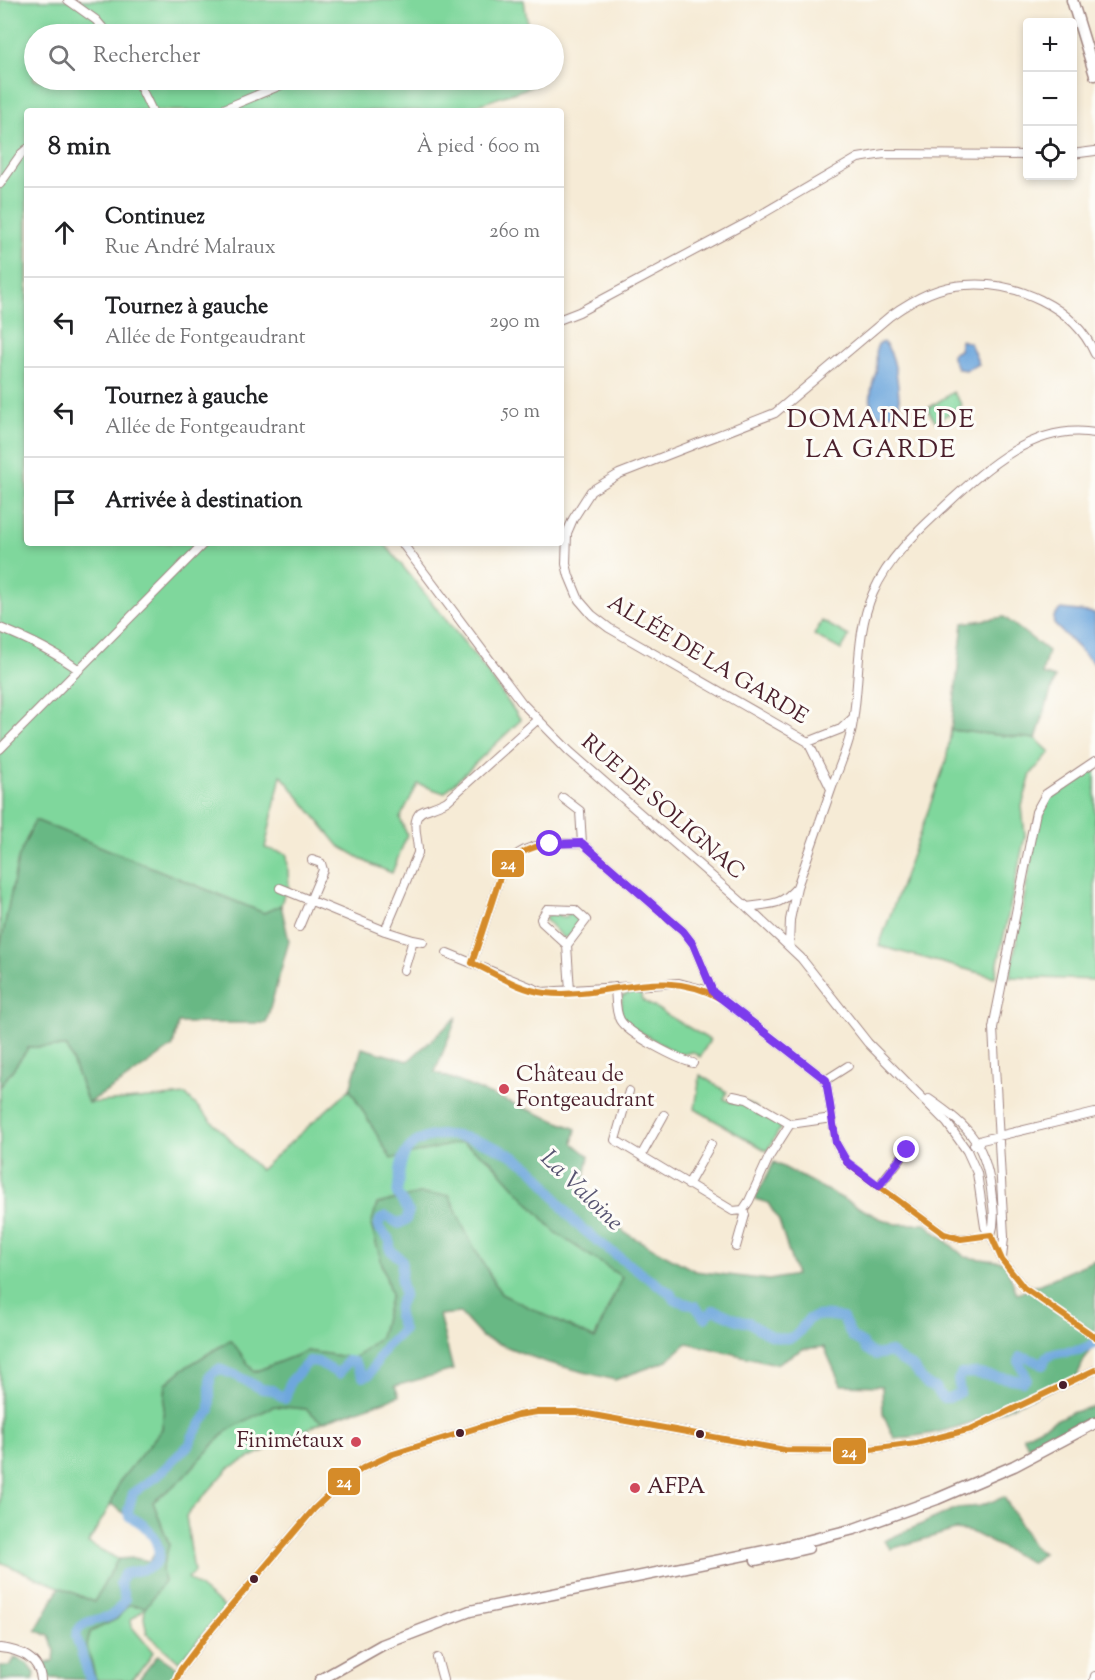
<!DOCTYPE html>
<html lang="fr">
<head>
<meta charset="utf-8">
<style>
  body { margin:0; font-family:"Sorts Mill Goudy",serif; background:#f2f2f2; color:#202124 }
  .controls { position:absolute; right:18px; top:18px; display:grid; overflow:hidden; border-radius:6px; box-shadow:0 3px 9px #0003 }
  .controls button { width:54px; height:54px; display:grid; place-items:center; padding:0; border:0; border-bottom:2px solid #e0e0e0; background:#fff; color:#202124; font:30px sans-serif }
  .stop { position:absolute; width:18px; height:18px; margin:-14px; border:4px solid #7c3aed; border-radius:50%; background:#fff }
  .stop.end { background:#7c3aed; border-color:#fff; box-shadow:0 2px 6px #0008 }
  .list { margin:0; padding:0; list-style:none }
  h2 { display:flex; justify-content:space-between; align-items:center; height:78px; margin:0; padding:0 24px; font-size:26px }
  h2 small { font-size:20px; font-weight:400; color:#757577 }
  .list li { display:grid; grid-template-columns:39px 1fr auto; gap:18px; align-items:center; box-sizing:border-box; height:90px; padding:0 24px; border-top:2px solid #e0e0e0 }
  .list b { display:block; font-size:22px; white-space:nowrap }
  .list p { margin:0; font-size:20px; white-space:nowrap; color:#757577 }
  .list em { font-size:20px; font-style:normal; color:#757577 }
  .icon { flex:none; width:33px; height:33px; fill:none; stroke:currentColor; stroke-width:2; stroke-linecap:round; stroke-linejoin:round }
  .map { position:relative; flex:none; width:1095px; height:1680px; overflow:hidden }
  .search { position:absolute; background:#fff; box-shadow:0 3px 9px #0003; left:24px; top:24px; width:540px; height:66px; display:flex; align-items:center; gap:15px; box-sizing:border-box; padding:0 21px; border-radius:33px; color:#757577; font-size:22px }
  .panel { position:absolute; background:#fff; box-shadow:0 3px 9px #0003; left:24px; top:108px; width:540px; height:438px; border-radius:6px }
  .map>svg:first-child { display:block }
  .green { fill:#7fd79c; stroke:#647b64; stroke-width:1.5 }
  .forest { fill:#67b884; stroke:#586c58; stroke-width:1.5 }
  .water { fill:#6ea7dd; stroke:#5c6384; stroke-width:1.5 }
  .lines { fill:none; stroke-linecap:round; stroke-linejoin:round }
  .river { stroke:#6ea7dd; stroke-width:10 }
  .minor-casing { stroke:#a08580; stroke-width:10 }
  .major-casing { stroke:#a08580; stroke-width:13 }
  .minor { stroke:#fff; stroke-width:8 }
  .major { stroke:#fff; stroke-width:10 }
  .bus-1-casing { stroke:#fdfcf7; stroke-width:10 }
  .bus-1 { stroke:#d58b29; stroke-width:6 }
  .route { stroke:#7c3aed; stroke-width:8 }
  .poi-dot { fill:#d1495b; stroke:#fdfcf7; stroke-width:2 }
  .bus-dot { fill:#4a1f2b; stroke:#fdfcf7; stroke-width:2 }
  .labels { text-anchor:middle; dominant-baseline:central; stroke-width:6; stroke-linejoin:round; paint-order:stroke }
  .street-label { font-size:22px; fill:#4a1f2b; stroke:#fdfcf7 }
  .poi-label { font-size:22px; fill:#4a1f2b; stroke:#fdfcf7; text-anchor:start }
  .water-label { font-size:24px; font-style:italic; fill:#585572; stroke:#fdfcf7 }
  .quarter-label { font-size:26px; letter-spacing:1.5px; fill:#4a1f2b; stroke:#fdfcf7 }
  .line-badge { stroke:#fdfcf7; stroke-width:2 }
  .badge-label { font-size:16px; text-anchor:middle; font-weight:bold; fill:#fff }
</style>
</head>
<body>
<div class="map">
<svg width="1095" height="1680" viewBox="0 0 1095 1680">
  <rect width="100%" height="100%" fill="#fdfcf7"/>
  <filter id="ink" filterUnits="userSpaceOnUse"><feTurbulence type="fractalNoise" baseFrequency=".0167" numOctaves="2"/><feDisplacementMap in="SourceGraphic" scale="12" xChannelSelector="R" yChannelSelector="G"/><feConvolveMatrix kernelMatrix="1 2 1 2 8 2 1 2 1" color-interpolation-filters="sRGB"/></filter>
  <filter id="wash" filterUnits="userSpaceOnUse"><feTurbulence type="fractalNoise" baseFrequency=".008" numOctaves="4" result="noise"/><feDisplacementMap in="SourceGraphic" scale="24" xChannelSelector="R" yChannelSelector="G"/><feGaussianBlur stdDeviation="1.35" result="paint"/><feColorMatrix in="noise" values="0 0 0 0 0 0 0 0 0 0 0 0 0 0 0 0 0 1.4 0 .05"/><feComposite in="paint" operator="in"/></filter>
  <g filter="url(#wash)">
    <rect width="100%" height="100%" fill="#f6ebd6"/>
    <path class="green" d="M0,0H524L529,34H34V80H536V85L460,111H27V543H384L479,661L521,720L444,793L418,784L400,818L407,835L392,873L370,864L339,846L281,775L265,848L287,854L289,887L284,894L281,905L264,913L35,820L18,859L0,948Z
      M953,392L962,405L936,422L927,409Z
      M822,621L849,636L841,650L814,635Z
      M951,730L1036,739L1050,752L1031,774L1022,806L1025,836L995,977L879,946L946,761Z
      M1095,767V980L1010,977L1040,810L1049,798Z
      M551,912H561L558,916L566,917L569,913L576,914L580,917L581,924L571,936L563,938L545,919Z
      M640,990L642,1000L710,1040L700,1057L693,1052L678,1054L630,1026L621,1014L622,996Z
      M29,1047H67L88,1103L186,1095L260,1170L350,1089L391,1158L462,1142L490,1160L556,1233L622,1277L594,1339L501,1294L468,1237L449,1195L371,1225L391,1295L380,1337L354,1358L307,1351L254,1372L230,1340L183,1369L166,1383L162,1429L119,1482L111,1504L88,1543L118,1559L94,1602L0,1562V1087Z
      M700,1075L727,1092L724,1099L733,1103L745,1101L757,1108L752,1111L765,1118L770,1117L781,1125L780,1129L767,1151L695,1109Z
      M274,1406L306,1409L322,1422L229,1468L186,1516L194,1572L188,1578L225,1608L179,1662L147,1634L144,1618L145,1608L131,1620L132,1627L153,1652L146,1664L131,1680H96L87,1646L90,1632L117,1619L128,1605L164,1582L162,1570L169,1544L153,1502L181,1480L226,1431Z"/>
    <path class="forest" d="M1004,617L1048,651L1042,674L1055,678L1036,739L951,730L963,623Z
      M35,820L264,913L281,905L289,941L266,1023H178L173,1046L122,1082L88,1103L67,1047H29L0,1087V948L18,859Z
      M457,1017L435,1072L576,1129L573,1143L589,1156L583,1188L625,1233L695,1271L769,1280L796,1275L779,1221L768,1203L755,1199L774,1162L879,1218L896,1224H926L965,1257L1005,1262L1017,1294L1095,1260V1346L1085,1358L1076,1378C1018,1403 958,1436 894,1438L883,1414L882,1386L841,1385L824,1347L803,1349L776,1364L687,1343L667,1361L615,1380L545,1362L482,1337L460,1313L439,1315L453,1370L395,1386L399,1396L322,1422L306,1409L274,1406L226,1431L181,1480L153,1502L169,1545L162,1570L164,1582L146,1607L128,1605L117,1619L90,1632L87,1646L96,1680L47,1678L43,1664L54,1661L55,1651L49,1636L36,1630L60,1587L94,1602L118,1559L134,1558L150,1561L155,1553L159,1538L111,1504L119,1482L162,1429L166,1384L183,1369L231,1340L254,1372L307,1351L354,1358L380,1337L391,1295L371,1225L377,1204L419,1194L449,1195L468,1237L501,1294L595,1339L622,1277L556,1233L490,1160L462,1142L391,1159L350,1089L362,1048L408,1061Z
      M1095,1406V1416L1028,1446L1023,1436L1070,1413Z
      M1004,1497L1034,1548L1043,1553L1032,1563L971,1532L955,1530L891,1549L884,1541L957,1508L980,1506Z
      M158,1655L177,1668L172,1680H138Z
      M15,1658L27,1663L35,1673L34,1680H0V1666H10Z"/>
    <path class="water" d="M961,340L970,343L979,364L966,370L958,369L952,358V354L959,350Z
      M883,342C898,355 898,391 900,409L898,413C893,413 885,416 879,415C864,411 873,381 876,372C878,363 874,353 878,344Z
      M1061,609L1095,613V665L1054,624C1052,616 1056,613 1061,609Z"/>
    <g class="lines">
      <path class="river" d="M90,1680L76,1636C80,1618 99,1622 112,1615C118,1611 121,1606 125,1600L120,1583L124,1574C132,1571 141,1571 148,1568C168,1560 156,1537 145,1527C141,1522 135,1520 129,1516L128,1511L133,1493L158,1475L190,1444L192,1437L210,1410V1375L219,1369L235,1375L262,1389L272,1390L285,1399L290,1382L309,1361L318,1362L339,1374L347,1361L354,1362L363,1377L369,1375L385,1347L403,1330L398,1316L399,1305L404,1294L401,1282L402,1260L390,1250V1240L378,1227L380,1220L386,1216L399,1224L406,1220L409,1212L397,1194C400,1179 398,1159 410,1147C439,1118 510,1148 535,1172C551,1188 561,1210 578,1225C607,1250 638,1271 670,1293L675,1300L695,1306L705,1318L713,1310C726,1312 736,1323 749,1322C760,1331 784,1346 797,1334C802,1330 804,1322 809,1319C819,1313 832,1316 843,1318L852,1337L862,1343L866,1349L875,1355L891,1352C897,1360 904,1361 911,1366C923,1375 918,1383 936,1388L942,1398H949L960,1392L958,1380L961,1374L973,1373L1023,1381L1027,1378L1019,1362L1020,1357L1028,1358L1043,1365L1046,1357C1063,1348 1075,1356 1095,1343"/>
    </g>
  </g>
  <g filter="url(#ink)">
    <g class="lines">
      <g class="minor-casing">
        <path id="minor" d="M68,0L96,20L108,34
          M137,80L152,111
          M219,111L293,80
          M1072,154L1095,151
          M0,184L21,154L27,149
          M561,319L579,312L750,221L858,158L884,154L1028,155
          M402,543L522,703L569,751L747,907L801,958L868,1043L947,1123L967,1151L977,1173L985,1227L991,1235L1002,1260L1024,1288L1095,1337
          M0,628C28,639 55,652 79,670
          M808,742L609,628L592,615L579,600L569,576L566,564L567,533L573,519L591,491L619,474L775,413L890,316C912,300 937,286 965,285C1015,281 1074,306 1095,354
          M0,749L204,543
          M831,789L808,742L841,729L853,718
          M563,798L580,811L582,843
          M797,887C809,853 821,818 833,784C839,767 847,750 851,732C861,687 854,636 873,593C889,557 917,532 945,506C985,469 1035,422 1095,433
          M280,888L385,931L413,940L404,970
          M747,907C771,903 780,907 797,887L790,920L789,945
          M299,927L323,870L321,863L312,860
          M385,931L418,853C419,839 408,816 425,810C433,807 440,805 447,801L537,720
          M413,940L423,942
          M567,945L542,922L541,919L547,909L575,910L586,920L567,945L570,991
          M447,953L542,992L679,983L713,992L826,1080L836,1143L847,1163L944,1234L961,1239L991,1235
          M472,963L503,868C525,840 550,844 582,843L683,931L693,944L713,992
          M615,987C616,998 615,1011 620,1020C628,1034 677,1059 693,1063
          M826,1080L848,1066
          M629,1091L615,1140L733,1211L743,1210L749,1201L769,1157L790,1124
          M733,1096L747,1099L790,1124L832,1118
          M929,1099C971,1128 987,1145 992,1198C994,1211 995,1222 991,1235
          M974,1145L982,1140L1095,1113
          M641,1156L664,1115
          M688,1185L711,1144
          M879,1186L907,1150
          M736,1247L745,1215L743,1210
          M1002,1259L1004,1237L993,1028L1036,812L1046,794L1095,761
          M0,1648C19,1650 40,1658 41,1680
          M437,1658L443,1680
          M176,1680L181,1669L206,1636L314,1509L339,1485L363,1468L393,1454L518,1415L537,1412H577L785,1450L856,1451L916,1443L971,1429L1095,1370
          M1094,1680L1095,1676"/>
      </g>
      <g class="major-casing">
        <path id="major" d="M1072,0L1095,75
          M756,1560L808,1548
          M320,1680L382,1645L470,1611L779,1548L854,1529L937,1499L1014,1466L1095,1423"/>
      </g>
      <use href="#minor" class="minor"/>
      <use href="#major" class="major"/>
      <g class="bus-1-casing">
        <path id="bus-1" d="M472,963L503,868C527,842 549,844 582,843L683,931L693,944L713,992L826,1080L836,1143L847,1163L944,1234L961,1239L991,1235
          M472,963C495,973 519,990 545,993C609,1000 658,964 722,999
          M991,1235L1002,1260L1024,1288L1095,1337
          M176,1680L181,1669L206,1636L314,1509L339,1485L363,1468L393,1454L518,1415L537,1412H577L785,1450L856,1451L916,1443L971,1429L1095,1370"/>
      </g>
      <use href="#bus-1" class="bus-1"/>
    </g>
  </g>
  <g class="lines" filter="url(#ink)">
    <path class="route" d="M550,844L582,843L683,931L693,944L713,992L826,1080L836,1143L847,1162L879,1186L907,1150"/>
  </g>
  <g class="poi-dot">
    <circle cx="504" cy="1089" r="6"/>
    <circle cx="356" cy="1442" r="6"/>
    <circle cx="635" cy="1488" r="6"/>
  </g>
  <g class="bus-dot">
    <circle cx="1063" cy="1385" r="5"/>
    <circle cx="460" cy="1433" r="5"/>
    <circle cx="700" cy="1434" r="5"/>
    <circle cx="254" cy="1579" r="5"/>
  </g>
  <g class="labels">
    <g class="street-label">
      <text transform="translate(707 661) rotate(31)">ALLÉE DE LA GARDE</text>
      <text transform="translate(662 808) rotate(41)">RUE DE SOLIGNAC</text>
    </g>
    <g class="poi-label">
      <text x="516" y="1076">Château de<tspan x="516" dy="25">Fontgeaudrant</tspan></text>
      <text x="344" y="1442" text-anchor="end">Finimétaux</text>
      <text x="647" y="1488">AFPA</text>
    </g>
    <g class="water-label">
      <text transform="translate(581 1191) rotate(44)">La Valoine</text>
    </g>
    <g class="quarter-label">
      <text x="881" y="420">DOMAINE DE<tspan x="881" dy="30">LA GARDE</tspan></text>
    </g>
  </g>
  <g class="line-badge">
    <rect x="491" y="849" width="34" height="29" rx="6" fill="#d58b29"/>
    <rect x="832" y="1437" width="35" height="28" rx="6" fill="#d58b29"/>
    <rect x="327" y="1467" width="34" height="29" rx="6" fill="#d58b29"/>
  </g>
  <g class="badge-label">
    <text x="508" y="869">24</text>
    <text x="849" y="1457">24</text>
    <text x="344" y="1487">24</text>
  </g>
</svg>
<div class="controls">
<button>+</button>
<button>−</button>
<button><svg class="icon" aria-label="locate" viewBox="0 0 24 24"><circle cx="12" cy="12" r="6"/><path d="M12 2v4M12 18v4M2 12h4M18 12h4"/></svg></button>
</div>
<div class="stop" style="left:550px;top:844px"></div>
<div class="stop end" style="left:907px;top:1150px"></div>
<div class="search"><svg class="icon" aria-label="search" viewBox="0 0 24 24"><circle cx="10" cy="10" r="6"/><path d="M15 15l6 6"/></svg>Rechercher</div>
<section class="panel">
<h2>8 min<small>À pied · 600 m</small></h2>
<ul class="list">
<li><svg class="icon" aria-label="ahead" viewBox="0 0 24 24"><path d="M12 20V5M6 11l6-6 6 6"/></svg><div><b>Continuez</b><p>Rue André Malraux</p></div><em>260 m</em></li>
<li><svg class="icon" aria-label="left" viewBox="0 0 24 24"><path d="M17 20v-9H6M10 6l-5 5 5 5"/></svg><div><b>Tournez à gauche</b><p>Allée de Fontgeaudrant</p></div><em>290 m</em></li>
<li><svg class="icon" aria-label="left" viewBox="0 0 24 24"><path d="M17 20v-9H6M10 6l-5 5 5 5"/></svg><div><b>Tournez à gauche</b><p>Allée de Fontgeaudrant</p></div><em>50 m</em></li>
<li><svg class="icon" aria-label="arrive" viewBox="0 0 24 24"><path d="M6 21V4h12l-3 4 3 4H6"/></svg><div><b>Arrivée à destination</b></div></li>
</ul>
</section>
</div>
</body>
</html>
